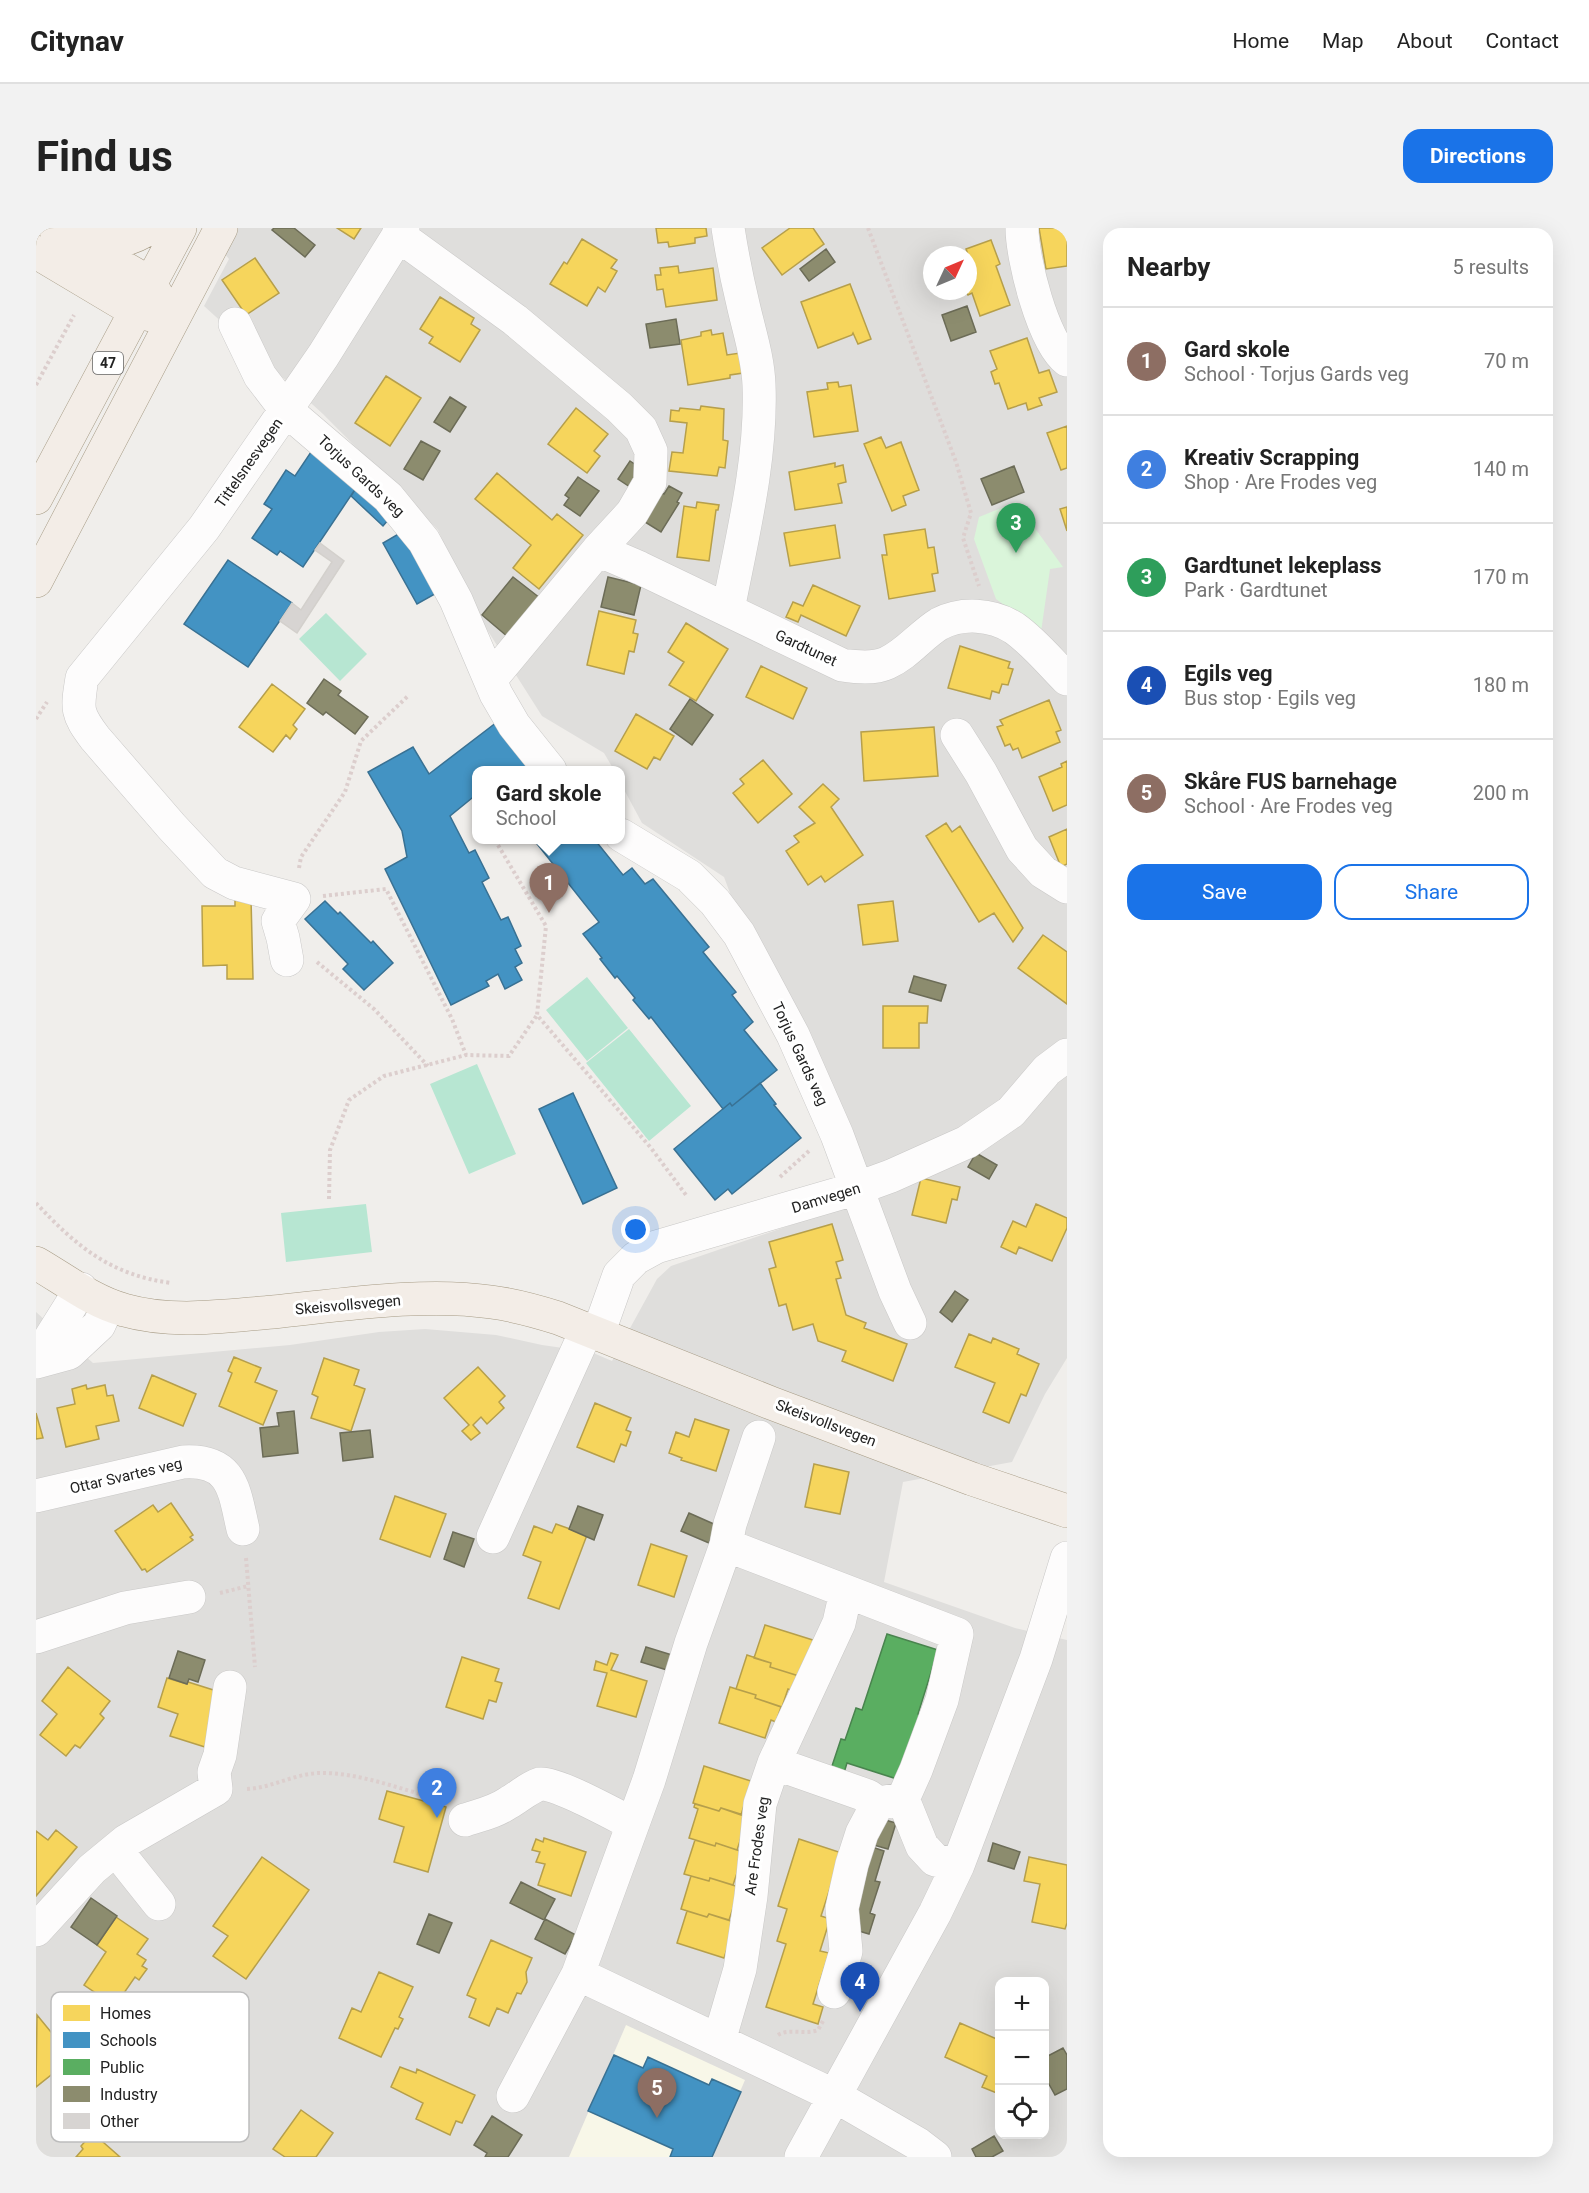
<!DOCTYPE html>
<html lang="en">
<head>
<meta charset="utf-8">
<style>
  body { margin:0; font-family:Roboto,sans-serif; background:#f2f2f2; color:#222 }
  .controls { position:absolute; right:18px; bottom:18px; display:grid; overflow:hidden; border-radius:12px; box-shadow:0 6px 24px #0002 }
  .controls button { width:54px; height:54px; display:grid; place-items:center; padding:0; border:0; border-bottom:2px solid #e0e0e0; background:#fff; color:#222; font:30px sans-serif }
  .compass { position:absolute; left:887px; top:18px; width:54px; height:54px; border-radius:50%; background:#fff; box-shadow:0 6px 24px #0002; rotate:46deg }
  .you { position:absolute; left:600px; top:1002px; width:21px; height:21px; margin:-15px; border:4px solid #fff; border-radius:50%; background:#1a73e8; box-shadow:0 0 0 9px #1a73e833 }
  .badge { display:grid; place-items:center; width:39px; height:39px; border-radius:50%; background:#1a73e8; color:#fff; font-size:20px; font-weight:700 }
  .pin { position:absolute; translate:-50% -50px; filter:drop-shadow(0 2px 3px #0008) }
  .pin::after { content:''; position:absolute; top:32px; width:21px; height:18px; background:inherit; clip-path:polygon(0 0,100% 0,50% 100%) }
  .popup { position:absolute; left:436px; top:538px; width:153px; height:78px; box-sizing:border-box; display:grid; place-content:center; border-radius:12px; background:#fff; filter:drop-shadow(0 2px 4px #0005); font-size:20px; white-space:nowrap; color:#767676 }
  .popup b { font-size:22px; color:#222 }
  .popup::after { content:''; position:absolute; left:50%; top:100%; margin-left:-12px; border:12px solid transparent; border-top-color:#fff }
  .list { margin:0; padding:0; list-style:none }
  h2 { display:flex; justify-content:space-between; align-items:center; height:78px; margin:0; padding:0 24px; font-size:26px }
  h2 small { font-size:20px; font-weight:400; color:#767676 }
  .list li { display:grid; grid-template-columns:39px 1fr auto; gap:18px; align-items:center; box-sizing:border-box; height:108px; padding:0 24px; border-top:2px solid #e0e0e0 }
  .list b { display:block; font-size:22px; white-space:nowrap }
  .list p { margin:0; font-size:20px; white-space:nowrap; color:#767676 }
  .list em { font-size:20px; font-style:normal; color:#767676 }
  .actions { display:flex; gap:12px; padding:18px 24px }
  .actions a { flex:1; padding:14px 0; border:2px solid #1a73e8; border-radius:18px; text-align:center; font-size:21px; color:#1a73e8 }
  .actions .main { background:#1a73e8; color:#fff }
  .icon { flex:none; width:33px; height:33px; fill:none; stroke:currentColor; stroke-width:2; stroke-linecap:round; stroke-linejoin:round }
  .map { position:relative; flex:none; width:1031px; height:1929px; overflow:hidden; border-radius:18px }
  header { display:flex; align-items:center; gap:36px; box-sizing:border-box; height:84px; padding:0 30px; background:#fff; border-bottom:2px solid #e0e0e0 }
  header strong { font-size:28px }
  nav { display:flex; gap:33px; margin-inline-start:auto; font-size:21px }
  .intro { display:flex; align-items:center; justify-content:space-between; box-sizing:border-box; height:144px; padding:0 36px }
  h1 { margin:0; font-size:42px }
  .button { padding:15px 27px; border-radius:18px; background:#1a73e8; color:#fff; font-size:21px; font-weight:700 }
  main { display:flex; gap:36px; padding:0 36px }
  aside { flex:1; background:#fff; border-radius:18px; box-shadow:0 6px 24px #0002 }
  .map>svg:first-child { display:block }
  .residential { fill:#dfdedc; fill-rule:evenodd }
  .education { fill:#f8f7e8 }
  .park { fill:#daf5da }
  .pitch { fill:#b7e6d2 }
  .homes { fill:#f6d55c; stroke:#b69f4b; stroke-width:1.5 }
  .schools { fill:#4393c3; stroke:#397193; stroke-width:1.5 }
  .public { fill:#5aae61; stroke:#49844e; stroke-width:1.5 }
  .industry { fill:#8c8c6e; stroke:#6c6c57; stroke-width:1.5 }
  .building { fill:#d7d4d2; stroke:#d3d0cc; stroke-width:1.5 }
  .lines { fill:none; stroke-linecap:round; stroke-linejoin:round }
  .minor-casing { stroke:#c9c8c7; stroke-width:34 }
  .major-casing { stroke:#a79c86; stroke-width:34 }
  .path { stroke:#dccecd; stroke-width:4; stroke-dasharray:3 3; stroke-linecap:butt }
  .minor { stroke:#fdfcfc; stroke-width:33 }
  .major { stroke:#f3ede7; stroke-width:33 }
  .labels { text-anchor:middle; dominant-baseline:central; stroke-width:6; stroke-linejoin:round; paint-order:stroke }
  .shield { fill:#fff; stroke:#646464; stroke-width:1.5 }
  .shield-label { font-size:14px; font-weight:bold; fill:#222 }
  .street-label { font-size:15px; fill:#222; stroke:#fff }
  .key { fill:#fff; stroke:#bdbdbd; stroke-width:1.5 }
  .key-label { font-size:16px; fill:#222 }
</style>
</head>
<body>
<header>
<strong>Citynav</strong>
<nav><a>Home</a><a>Map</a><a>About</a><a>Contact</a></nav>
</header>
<div class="intro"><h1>Find us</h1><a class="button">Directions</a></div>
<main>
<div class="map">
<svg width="1031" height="1929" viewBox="0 0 1031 1929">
  <rect width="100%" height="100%" fill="#f0eeeb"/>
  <path class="residential" d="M166,0H1031V1130L1009,1166L976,1234L867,1254L848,1354L979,1400L1031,1412V1929H0V1084L57,1135L254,1117L343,1104L389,1101L460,1107L506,1117L555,1124L576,1133L621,1051L635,1038L808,979L800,949L688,649L606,595L585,556V542H578L568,525L506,488L436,378L402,302L287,186L168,78L193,31ZM896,27H932V63H896ZM963,1754H1008V1906H963Z"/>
  <path class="education" d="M590,1797L709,1852L676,1929H533Z"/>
  <path class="park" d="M980,274L1027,339L1014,341L1005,404L960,371L938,311L943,289Z"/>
  <path class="pitch" d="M290,385L331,426L304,453L263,411Z
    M551,749L592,800L551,833L510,782Z
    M593,801L655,878L613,913L550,835Z
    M441,836L480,926L433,946L394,856Z
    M330,976L336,1024L250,1034L245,985Z"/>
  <path class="homes" d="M301,0H325L318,11Z
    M620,0H670L671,8L659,10V15L633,19L632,14L622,15Z
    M754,0H777L788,16L746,47L726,20Z
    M1003,0H1031V38L1010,41Z
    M546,11L581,32L575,40L581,43L569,64L562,59L551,78L514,56L528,34L531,36Z
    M955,12L964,36L960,38L974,77L944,88L936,65L932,67L930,63H932V46L938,44L930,21Z
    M219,30L243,65L210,87L186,52Z
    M642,38L643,45L677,40L681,72L630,79L627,61L621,62L619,47H625L624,40Z
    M814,56L835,111L822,116L817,105L816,107L782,120L765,74Z
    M404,69L438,90L435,96L444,102L424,134L393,115L397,109L384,101Z
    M675,102L676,107L687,105L691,127L704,125L707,145L694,147V150L652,157L645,112L665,108V104Z
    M991,110L1003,145L1013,142L1021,164L1003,170L1006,177L992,182L990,175L972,181L963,155L959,156L955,144L961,141L954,123Z
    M350,148L385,170L354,218L319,195Z
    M802,154L803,159L815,157L822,203L778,209L771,164L792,161L791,155Z
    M665,178L688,181L687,212L692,213L689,240L683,239L681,248L633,243L636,224L647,225L651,195L634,193L635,182L643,183L644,180L664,182Z
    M540,180L572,206L558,223L564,228L551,245L512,216Z
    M1031,198V240L1025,242L1011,205Z
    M845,209L850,220L865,214L883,262L867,268L870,277L856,283L828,216Z
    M799,235V239L807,237L810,254L802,256L806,275L759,282L753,244Z
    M461,245L516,292L521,286L547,307L503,361L477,340L495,317L439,271Z
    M661,274L683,277L682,282H680L673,333L641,329L648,278L660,280Z
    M1031,279V303L1024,281Z
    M799,297L804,330L754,338L748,305Z
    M889,301L892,320L898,319L902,345L896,346L899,363L853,371L846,327H851L848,307Z
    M777,357L824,378L810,408L765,387L762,394L750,389L757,374L767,378Z
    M563,383L600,392L597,405L602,406L598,424L593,423L588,446L551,437Z
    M650,395L692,421L660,473L633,457L648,434L632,424Z
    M924,418L974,434L972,440L977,441L972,457L966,456L963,465L956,463L954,471L912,460Z
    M725,438L771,460L757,491L710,469Z
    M236,456L269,481L257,497L261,501L254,511L250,507L237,524L203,499Z
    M1013,472L1025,502L1020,504L1024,514L986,530L982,520L977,522L974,516L969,518L961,499L967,497L964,492Z
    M600,486L638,508L624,532L618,529L611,541L579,523Z
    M898,499L902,548L828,553L825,504Z
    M727,532L756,566L722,595L697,565L708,556L704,551Z
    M1031,533V577L1017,583L1003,549L1026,539L1025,536Z
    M787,556L803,571L795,579L827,627L789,654L785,648L772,657L750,623L763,614L758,608L779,595L763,579Z
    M910,595L916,604L924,598L987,700L977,714L958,685L943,694L890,608Z
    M1031,601V636L1025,639L1013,609Z
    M215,670L217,751H191V737L167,738L166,678H199V671Z
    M857,673L862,713L827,717L822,677Z
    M1007,707L1031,724V776L982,740Z
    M847,778H892L891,795H883V820H847Z
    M885,950L924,959L921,972L916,971L910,995L876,987Z
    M1000,976L1031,990V1000L1016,1033L983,1019L980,1026L965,1019L977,993L990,999Z
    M796,996L807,1032L800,1034L805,1050L800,1051L810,1087L830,1095L828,1100L871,1116L857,1153L806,1133L810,1123L782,1113L777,1096L757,1102L750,1076L743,1078L733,1041L740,1039L733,1014Z
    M933,1106L955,1115L957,1110L983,1121L981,1126L1003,1136L990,1168L985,1166L973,1195L947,1184L959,1155L919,1139Z
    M198,1129L225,1140L219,1154L241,1163L227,1197L183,1178L196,1145L192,1143Z
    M288,1130L323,1142L318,1157L329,1161L315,1203L275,1190L282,1169L276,1166Z
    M442,1139L469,1168L463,1174L468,1180L451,1196L445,1189L437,1197L444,1205L435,1212L426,1203L433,1197L408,1170Z
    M116,1147L160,1166L147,1198L103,1180Z
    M50,1157L51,1161L69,1157L71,1168L77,1167L83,1193L60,1198L63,1211L30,1219L21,1180L39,1176L36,1161Z
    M559,1175L595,1190L590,1202L595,1204L590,1218L585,1216L578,1234L541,1219Z
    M0,1185L7,1210L0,1211Z
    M659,1191L693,1202L680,1243L645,1232L646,1230L633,1225L640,1204L653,1209Z
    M778,1236L813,1244L804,1286L769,1279Z
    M359,1268L410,1286L394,1329L344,1311Z
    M135,1275L157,1307L154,1309L157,1312L111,1344L109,1341L106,1342L79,1303L117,1277L122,1284Z
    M520,1296L551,1307L523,1381L492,1370L505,1334L487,1327L498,1298L516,1305Z
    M615,1316L651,1328L638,1369L602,1357Z
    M729,1397L780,1413L763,1448L734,1439L735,1435L718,1430Z
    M575,1425L582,1427L575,1442L611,1453L600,1489L561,1478L571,1445L558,1442L560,1433L571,1437Z
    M711,1427L735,1435L734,1439L763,1448L757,1463L752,1461L746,1479L719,1470L720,1467L700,1461Z
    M426,1429L463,1441L459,1453L466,1455L460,1474L453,1472L447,1491L410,1479Z
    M32,1439L74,1473L64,1486L68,1490L44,1520L39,1517L30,1528L4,1507L21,1486L6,1473Z
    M131,1450L151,1456L152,1454L187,1465L169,1519L134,1508L142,1486L122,1479Z
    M694,1459L720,1467L719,1470L745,1479L740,1494L735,1492L729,1510L683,1495Z
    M668,1538L721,1555L710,1571L705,1587L685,1580L683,1583L657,1575Z
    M351,1563L410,1579L392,1644L358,1634L368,1599L343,1591Z
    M659,1576L683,1583L685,1580L717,1590L706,1607L701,1622L680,1615L679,1618L653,1610L662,1581L658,1579Z
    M20,1602L41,1619L0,1668V1603L12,1612Z
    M508,1610L550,1624L535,1668L502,1657L509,1636L500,1634L504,1624L496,1622L500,1611L507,1614Z
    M763,1611L815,1628L800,1642L785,1688L794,1691L784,1723L793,1725L777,1776L787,1779L782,1796L730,1779L750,1716L741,1713L751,1681L742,1678Z
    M659,1612L679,1618L680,1615L713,1626L702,1642L697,1657L674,1650L673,1653L648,1646Z
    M226,1629L273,1662L210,1751L177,1728L192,1708L177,1698Z
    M993,1629L1031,1637V1695L1029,1701L996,1694L1004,1656L988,1653Z
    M655,1648L673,1653L674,1650L709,1661L698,1677L693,1692L673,1686L671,1689L645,1681Z
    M651,1683L671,1689L673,1686L704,1696L694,1712L688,1730L641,1715Z
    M80,1689L112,1711L101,1726L110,1732L106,1738L111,1741L103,1752L99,1749L79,1778L48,1757L70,1724L61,1717Z
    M455,1712L496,1730L490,1744L491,1754L485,1766L481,1765L472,1785L461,1780L453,1798L433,1789L440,1771L431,1767Z
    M343,1744L377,1759L363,1789L367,1791L362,1801L359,1800L345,1829L303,1810L316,1780L325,1784Z
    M151,1783L182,1806L135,1868L104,1845Z
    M1,1787L33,1826L45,1817L60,1836L39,1862L33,1852L39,1848L29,1836L0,1859Z
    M924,1795L963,1812V1866L946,1859L951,1848L909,1829Z
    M364,1839L380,1845L381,1841L439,1867L426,1895L420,1893L414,1907L380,1891L387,1875L355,1859Z
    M265,1882L297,1905L280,1929H249L237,1921Z
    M59,1907L84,1929H40L47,1921L45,1918L54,1908L57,1910Z"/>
  <path class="schools" d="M279,218L324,254L267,339L244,323L241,327L216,310L236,281L228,276L250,242L259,248Z
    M322,257L358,285L347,298L315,268Z
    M371,301L406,362L381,376L347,315Z
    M192,332L256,375L212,439L148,396Z
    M465,491L504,542H441V566L414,588L433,625L439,622L453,650L446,654L465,692L472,689L485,718L479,721L486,735L479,739L486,752L469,761L462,746L450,753L453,758L415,777L349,641L371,629L366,603L332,544L377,519L393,546Z
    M498,612H559L587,647L596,640L609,656L617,651L673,719L667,724L700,764L696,767L717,794L708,802L741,842L696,878L694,875L687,881L615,789L613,791L597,772L599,770L581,748L579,750L564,731L566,730L547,706L563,694Z
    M289,673L302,686L304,684L335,715L337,713L357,735L328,762L307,741L312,736L269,691Z
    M724,855L740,876L738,877L765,910L696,966L692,961L679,972L638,921L694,875L696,878Z
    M537,865L581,960L547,976L503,881Z
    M578,1827L607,1840L612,1829L673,1857L676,1851L705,1864L676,1929H634L637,1921L552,1883Z"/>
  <path class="public" d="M851,1406L902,1422L882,1486L891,1489L861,1551L811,1535L807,1548L794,1544L805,1511L809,1512L820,1480L826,1482Z"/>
  <path class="industry" d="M238,0H258L279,17L269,29L236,2Z
    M790,21L799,34L773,53L764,41Z
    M931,78L940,104L915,113L906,87Z
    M640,91L644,116L614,120L610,96Z
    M414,169L430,179L414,204L398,194Z
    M385,213L404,223L387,252L368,241Z
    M594,233L606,241L594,259L582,251Z
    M978,238L988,264L956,277L945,251Z
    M542,249L563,263L544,288L528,277L533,270L529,267Z
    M633,258L646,265L641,274L643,275L625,304L609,294L626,265L628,266Z
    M477,349L504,370L472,409L446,387Z
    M572,349L605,357L598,387L565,379Z
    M288,451L305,463L302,467L332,489L319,506L290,484L287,487L271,475Z
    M654,471L677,487L656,517L634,501Z
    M878,748L910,757L905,773L873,764Z
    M940,925L961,937L953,951L932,939Z
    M919,1063L932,1072L916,1094L904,1084Z
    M258,1183L262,1225L227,1229L224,1200L243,1198L241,1185Z
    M334,1202L337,1229L307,1233L304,1205Z
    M542,1278L567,1287L558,1312L533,1301Z
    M653,1285L680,1297L673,1315L645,1303Z
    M417,1304L438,1311L428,1339L408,1331Z
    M610,1419L636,1427L631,1442L605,1434Z
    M142,1423L169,1432L162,1454L153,1451L151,1456L133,1450Z
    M842,1590L860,1595L852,1621L834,1616Z
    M957,1615L984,1624L978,1641L952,1633Z
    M833,1618L848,1623L839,1653L844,1654L834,1685L839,1687L833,1706L816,1701Z
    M485,1654L519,1671L508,1692L474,1675Z
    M55,1670L81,1688L61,1717L35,1699Z
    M393,1686L416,1695L403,1725L381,1716Z
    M509,1691L540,1707L529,1726L499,1711Z
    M1027,1820L1031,1827V1861L1019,1867L1008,1847V1830Z
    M456,1888L486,1907L472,1929H449L451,1925L438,1917Z
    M958,1908L967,1923L956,1929H940L936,1921Z"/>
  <path class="building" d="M284,315L308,333L261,405L244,393L256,375L265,382L296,334L279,322Z"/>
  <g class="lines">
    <g class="minor-casing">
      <path id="minor" d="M986,0C986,30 1007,114 1031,132
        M362,7L479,92L583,179L605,201L615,223L614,254L596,285L562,322L454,452
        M199,96L224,148L250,182L352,269L388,313L420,372L460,466L478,497L514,542
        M562,322L604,340L806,437C820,439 838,441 851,435C871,426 885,407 903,396C926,384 956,386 978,400C998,414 1014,434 1031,451
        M692,382C706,310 726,230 723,157C722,129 713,103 707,76C701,51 696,26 692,0
        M921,507L945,545L986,621L1007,644L1031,659
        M585,607L653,648L679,674L703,706L757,807L801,907L859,1063L874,1095
        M251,732L247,710L242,693L258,671L198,655L179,645L136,599L59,510C40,485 41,481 46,450L168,300L287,128L367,0
        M562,1106L583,1047L600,1030L620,1019L822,960L855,948L931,914L975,884L1011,842L1031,827
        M0,1133L45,1061
        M0,1134L33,1125L63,1097L72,1077
        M0,1268L147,1234C197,1231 198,1262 207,1301
        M457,1309L551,1101
        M690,1317L921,1406L906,1472L880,1542L867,1571L886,1618L899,1632L922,1637
        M0,1409L89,1380L153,1369
        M738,1535L832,1568L842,1575
        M429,1592C444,1587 459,1584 472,1575C483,1569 492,1560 504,1556C518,1553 581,1588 597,1596
        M80,1622L123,1676
        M0,1702L56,1641L90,1613L180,1561L178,1544L184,1527L194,1459
        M542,1746L799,1868L882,1916L899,1929
        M798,1764L810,1723L806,1680L816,1636L826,1605L842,1575L867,1571
        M683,1813L704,1741L715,1668L724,1576L738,1535L803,1395L810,1364
        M477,1868L542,1746L613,1552L655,1415L690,1317L694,1296L723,1209
        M765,1929L899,1685L922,1637L1000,1431L1031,1330"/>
    </g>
    <g class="major-casing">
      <path id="major" d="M19,0L114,55L124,73
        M43,12C68,15 90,16 113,0
        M0,24L99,83L119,88
        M0,270L144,0
        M0,353L185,0
        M0,1035C28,1051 57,1074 88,1082C137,1096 187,1088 237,1084C305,1077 389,1064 455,1074C478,1077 500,1083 522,1090L735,1175L936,1251L1031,1283"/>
    </g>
    <path class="path" d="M832,0L920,234L935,285L927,310L943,358
      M0,157L38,87
      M0,491L11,474
      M459,612L510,698L501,787L615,920L650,967
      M263,640L265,629L309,564L325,513L373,467
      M287,668L350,661L416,791L430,827
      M281,734L338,781L392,838
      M744,949L774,922
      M293,971L294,922L313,872L348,848L430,827L473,828L501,787
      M0,975C41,1019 75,1047 135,1055
      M210,1330L219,1439
      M184,1365L212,1358
      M211,1561C235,1560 258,1546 283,1545C322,1544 367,1562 405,1572
      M742,1807C753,1800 769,1807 782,1802L787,1793"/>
    <use href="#minor" class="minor"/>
    <use href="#major" class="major"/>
  </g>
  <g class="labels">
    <rect class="shield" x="57" y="124" width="30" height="22" rx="4.5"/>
    <g class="shield-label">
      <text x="72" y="135">47</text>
    </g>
    <g class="street-label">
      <text transform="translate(213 235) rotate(-55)">Tittelsnesvegen</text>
      <text transform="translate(325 248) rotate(43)">Torjus Gards veg</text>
      <text transform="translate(770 420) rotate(25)">Gardtunet</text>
      <text transform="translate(764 826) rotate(65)">Torjus Gards veg</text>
      <text transform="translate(790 970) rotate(-17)">Damvegen</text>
      <text transform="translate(312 1077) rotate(-5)">Skeisvollsvegen</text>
      <text transform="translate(790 1195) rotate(21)">Skeisvollsvegen</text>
      <text transform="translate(90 1248) rotate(-13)">Ottar Svartes veg</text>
      <text transform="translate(721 1618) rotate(-82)">Are Frodes veg</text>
    </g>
  </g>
  <rect x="15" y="1764" width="198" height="150" rx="9" class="key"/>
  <rect x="27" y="1777" width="27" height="16" fill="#f6d55c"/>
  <rect x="27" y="1804" width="27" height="16" fill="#4393c3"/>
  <rect x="27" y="1831" width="27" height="16" fill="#5aae61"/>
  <rect x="27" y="1858" width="27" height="16" fill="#8c8c6e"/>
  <rect x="27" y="1885" width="27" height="16" fill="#d7d4d2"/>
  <g class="key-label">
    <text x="64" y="1791">Homes</text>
    <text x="64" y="1818">Schools</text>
    <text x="64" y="1845">Public</text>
    <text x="64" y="1872">Industry</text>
    <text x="64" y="1899">Other</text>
  </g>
</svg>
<div class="controls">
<button>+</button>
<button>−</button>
<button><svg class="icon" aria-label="locate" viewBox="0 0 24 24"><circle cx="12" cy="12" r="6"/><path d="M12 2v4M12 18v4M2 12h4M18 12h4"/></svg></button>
</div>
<svg class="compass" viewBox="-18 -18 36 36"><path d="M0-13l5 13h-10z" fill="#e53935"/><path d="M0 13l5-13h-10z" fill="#767676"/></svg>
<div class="you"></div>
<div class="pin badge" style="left:513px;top:685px;background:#8d6e63">1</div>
<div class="popup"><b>Gard skole</b>School</div>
<div class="pin badge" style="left:401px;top:1590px;background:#3f7fe0">2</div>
<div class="pin badge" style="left:980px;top:325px;background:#2e9e5b">3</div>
<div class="pin badge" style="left:824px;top:1784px;background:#1a4fb4">4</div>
<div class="pin badge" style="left:621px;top:1890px;background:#8d6e63">5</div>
</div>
<aside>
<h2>Nearby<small>5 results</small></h2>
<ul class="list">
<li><span class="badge" style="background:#8d6e63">1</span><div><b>Gard skole</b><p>School · Torjus Gards veg</p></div><em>70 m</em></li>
<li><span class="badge" style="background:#3f7fe0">2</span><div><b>Kreativ Scrapping</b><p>Shop · Are Frodes veg</p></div><em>140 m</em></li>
<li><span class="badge" style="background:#2e9e5b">3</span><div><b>Gardtunet lekeplass</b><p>Park · Gardtunet</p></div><em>170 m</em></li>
<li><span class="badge" style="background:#1a4fb4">4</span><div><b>Egils veg</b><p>Bus stop · Egils veg</p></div><em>180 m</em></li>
<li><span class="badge" style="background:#8d6e63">5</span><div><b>Skåre FUS barnehage</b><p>School · Are Frodes veg</p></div><em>200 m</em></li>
</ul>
<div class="actions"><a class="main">Save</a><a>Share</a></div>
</aside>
</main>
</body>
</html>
